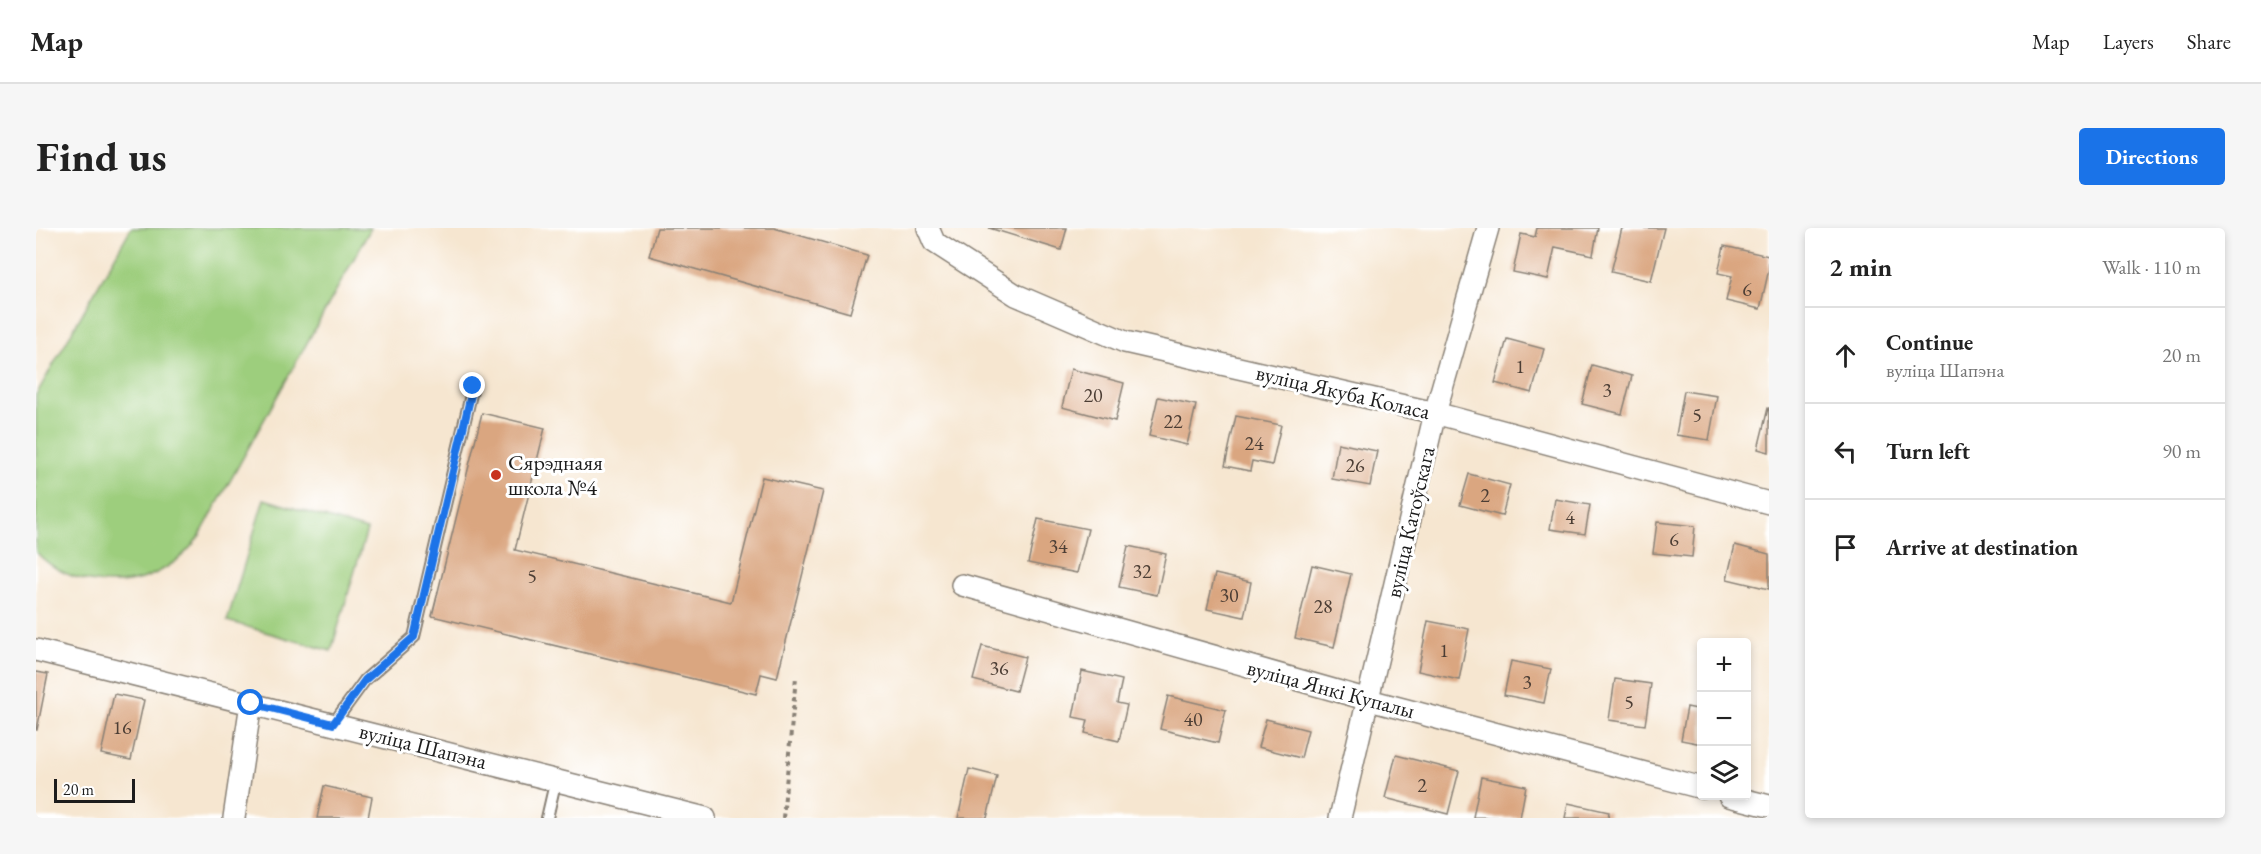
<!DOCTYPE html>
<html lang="en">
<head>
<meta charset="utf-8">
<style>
  body { margin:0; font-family:"EB Garamond",serif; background:#f6f6f6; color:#222 }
  .controls { position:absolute; right:18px; bottom:18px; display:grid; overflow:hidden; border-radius:6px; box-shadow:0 3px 9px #0003 }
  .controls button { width:54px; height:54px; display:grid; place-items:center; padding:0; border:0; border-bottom:2px solid #e0e0e0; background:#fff; color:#222; font:30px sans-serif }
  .scale { position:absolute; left:18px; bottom:15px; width:81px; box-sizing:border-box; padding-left:6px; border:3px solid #1c1c1c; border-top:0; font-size:16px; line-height:21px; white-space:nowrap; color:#1c1c1c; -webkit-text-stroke:4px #fff; paint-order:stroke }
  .stop { position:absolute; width:18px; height:18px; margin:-14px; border:4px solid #1a73e8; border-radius:50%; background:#fff }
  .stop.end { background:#1a73e8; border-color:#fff; box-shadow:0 2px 6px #0008 }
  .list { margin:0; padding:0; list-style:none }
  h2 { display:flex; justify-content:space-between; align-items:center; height:78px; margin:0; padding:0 24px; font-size:26px }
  h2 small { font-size:20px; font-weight:400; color:#767676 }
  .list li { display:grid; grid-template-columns:39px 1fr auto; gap:18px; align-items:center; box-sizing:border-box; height:96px; padding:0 24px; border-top:2px solid #e0e0e0 }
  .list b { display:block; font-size:22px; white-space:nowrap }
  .list p { margin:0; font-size:20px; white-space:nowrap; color:#767676 }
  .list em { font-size:20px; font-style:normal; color:#767676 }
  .icon { flex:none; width:33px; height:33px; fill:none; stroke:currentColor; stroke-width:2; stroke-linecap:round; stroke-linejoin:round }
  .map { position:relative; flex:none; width:1733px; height:590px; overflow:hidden; border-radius:6px }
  header { display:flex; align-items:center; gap:36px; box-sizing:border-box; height:84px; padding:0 30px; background:#fff; border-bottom:2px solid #e0e0e0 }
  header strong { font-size:28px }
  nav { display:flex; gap:33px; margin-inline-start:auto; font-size:21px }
  .intro { display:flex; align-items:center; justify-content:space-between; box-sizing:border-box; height:144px; padding:0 36px }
  h1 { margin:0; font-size:42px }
  .button { padding:15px 27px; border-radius:6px; background:#1a73e8; color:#fff; font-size:21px; font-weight:700 }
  main { display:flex; gap:36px; padding:0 36px }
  aside { flex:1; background:#fff; border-radius:6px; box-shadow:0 3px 9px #0003 }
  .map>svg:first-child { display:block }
  .green { fill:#9dce7d; stroke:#5c754c; stroke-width:1.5 }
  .building { fill:#daa680 }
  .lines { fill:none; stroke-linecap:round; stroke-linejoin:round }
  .lane-casing { stroke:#898176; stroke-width:14 }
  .street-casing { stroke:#898176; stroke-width:24 }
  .path { stroke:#898176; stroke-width:4; stroke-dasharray:4.5 4.5; stroke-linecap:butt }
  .lane { stroke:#fff; stroke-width:10 }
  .street { stroke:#fff; stroke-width:21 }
  .route { stroke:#1a73e8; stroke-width:8 }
  .poi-dot { fill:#c8321e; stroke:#fff; stroke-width:2 }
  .labels { text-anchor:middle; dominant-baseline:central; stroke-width:6; stroke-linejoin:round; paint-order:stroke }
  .number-label { font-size:20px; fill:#4c3e35 }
  .street-label { font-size:22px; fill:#1c1c1c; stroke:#fff }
  .poi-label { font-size:22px; fill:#1c1c1c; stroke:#fff; text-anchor:start }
</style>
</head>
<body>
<header>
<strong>Map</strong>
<nav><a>Map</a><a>Layers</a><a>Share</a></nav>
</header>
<div class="intro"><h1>Find us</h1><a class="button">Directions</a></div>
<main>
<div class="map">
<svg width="1733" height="590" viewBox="0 0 1733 590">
  <rect width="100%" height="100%" fill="#fff"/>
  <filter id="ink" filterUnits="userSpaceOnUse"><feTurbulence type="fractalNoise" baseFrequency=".0167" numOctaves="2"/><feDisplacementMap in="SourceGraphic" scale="12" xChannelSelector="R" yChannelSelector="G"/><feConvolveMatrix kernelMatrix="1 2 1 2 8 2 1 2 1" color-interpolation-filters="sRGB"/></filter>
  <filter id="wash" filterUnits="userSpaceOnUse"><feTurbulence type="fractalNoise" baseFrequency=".008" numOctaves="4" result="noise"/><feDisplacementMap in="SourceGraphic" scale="24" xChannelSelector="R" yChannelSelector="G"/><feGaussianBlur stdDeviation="1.35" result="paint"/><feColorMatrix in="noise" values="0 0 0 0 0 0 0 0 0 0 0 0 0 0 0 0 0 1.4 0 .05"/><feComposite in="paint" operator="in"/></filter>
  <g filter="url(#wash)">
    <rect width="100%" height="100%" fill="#f6e6d0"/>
    <path class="green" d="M95,0H335L164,307C155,320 145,331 131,339C91,365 33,359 0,324V167Z
      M228,271L331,302L295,423L191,393Z"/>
    <g id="blocks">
      <path class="building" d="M621,0H738L831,27L814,85L613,28Z
        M953,0H1031L1025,22Z
        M1501,0H1562L1557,27L1519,19L1512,51L1477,44L1485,6L1499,9Z
        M1586,0H1628L1615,53L1575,44Z
        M1688,18L1733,28V41L1724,81L1690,73L1696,48L1682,45Z
        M1471,111L1508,121L1496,165L1459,155Z
        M1556,137L1596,148L1586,186L1546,176Z
        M1035,141L1088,155L1079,193L1026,179Z
        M1648,163L1681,168L1673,212L1640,207Z
        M1122,169L1160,177L1151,217L1113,208Z
        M1732,180H1733V224L1722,221Z
        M446,185L509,200L479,322L695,374L726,249L787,263L741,450L725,446L720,466L396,388Z
        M1200,188L1245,197L1236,237L1216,233L1214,243L1189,238Z
        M1302,215L1341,223L1334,258L1296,251Z
        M1433,246L1474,257L1466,288L1424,277Z
        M1519,271L1554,277L1549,306L1514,301Z
        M1002,291L1052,301L1041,345L992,335Z
        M1621,294L1659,298L1656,329L1617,325Z
        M1699,317L1733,326V361L1691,351Z
        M1092,318L1130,326L1121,367L1083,359Z
        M1276,337L1315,346L1298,419L1259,410Z
        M1179,346L1215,354L1208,389L1171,381Z
        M1392,393L1433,401L1423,452L1382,443Z
        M946,418L989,429L980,463L937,452Z
        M1475,433L1515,441L1508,475L1468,467Z
        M1046,443L1086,452L1081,475L1091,477L1083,513L1049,505L1052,492L1037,489Z
        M0,444L12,446L1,502H0Z
        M1579,451L1615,456L1609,497L1573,492Z
        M78,466L108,472L95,532L65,526Z
        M1132,468L1190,482L1182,515L1124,501Z
        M1651,479L1666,482V516L1645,512Z
        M1230,491L1272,502L1265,530L1222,519Z
        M1360,527L1423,543L1412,586L1349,570Z
        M933,541L961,548L951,590H922Z
        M1445,549L1490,558L1484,590L1437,589Z
        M288,558L336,569L332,590H281Z
        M1532,575L1573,584L1572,590H1529Z"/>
    </g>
  </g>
  <g filter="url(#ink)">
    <use href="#blocks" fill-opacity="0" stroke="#898176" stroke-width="1.5"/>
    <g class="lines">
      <g class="lane-casing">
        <path id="lane" d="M297,496L329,452L378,409L437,158
          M511,590L520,551"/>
      </g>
      <g class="street-casing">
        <path id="street" d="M892,0L898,14L980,67L1089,114L1399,185L1733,275
          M926,357L1333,472L1666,560
          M0,422L669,590
          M1693,568L1733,578
          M198,590L215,475
          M1304,590L1399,185L1452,0"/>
      </g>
      <path class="path" d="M747,590L760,449"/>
      <use href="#lane" class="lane"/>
      <use href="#street" class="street"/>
    </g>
  </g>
  <g class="lines" filter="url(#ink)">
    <path class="route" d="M215,475L297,496L329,452L378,409L437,158"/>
  </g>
  <circle class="poi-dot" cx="460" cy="247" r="6"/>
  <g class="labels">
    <g class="number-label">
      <text x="1711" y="61">6</text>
      <text x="1484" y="138">1</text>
      <text x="1571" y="162">3</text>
      <text x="1057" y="167">20</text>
      <text x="1661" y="187">5</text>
      <text x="1137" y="193">22</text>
      <text x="1218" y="215">24</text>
      <text x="1319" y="237">26</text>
      <text x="1449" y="267">2</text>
      <text x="1534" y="289">4</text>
      <text x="1638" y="311">6</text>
      <text x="1022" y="318">34</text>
      <text x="1106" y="343">32</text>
      <text x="496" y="348">5</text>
      <text x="1193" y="367">30</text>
      <text x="1287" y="378">28</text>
      <text x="1408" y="422">1</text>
      <text x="963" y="440">36</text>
      <text x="1491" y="454">3</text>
      <text x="1593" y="474">5</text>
      <text x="1157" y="491">40</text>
      <text x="86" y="499">16</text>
      <text x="1386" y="557">2</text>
    </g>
    <g class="street-label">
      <text transform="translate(1307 164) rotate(13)">вуліца Якуба Коласа</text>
      <text transform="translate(1374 294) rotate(-77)">вуліца Катоўскага</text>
      <text transform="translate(1295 461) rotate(15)">вуліца Янкі Купалы</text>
      <text transform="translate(387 518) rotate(14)">вуліца Шапэна</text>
    </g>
    <g class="poi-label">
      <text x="472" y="234">Сярэднаяя<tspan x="472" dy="25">школа №4</tspan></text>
    </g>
  </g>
</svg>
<div class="controls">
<button>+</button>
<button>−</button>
<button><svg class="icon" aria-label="layers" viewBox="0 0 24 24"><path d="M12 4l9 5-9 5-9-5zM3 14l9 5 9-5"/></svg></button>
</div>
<div class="scale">20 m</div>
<div class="stop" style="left:215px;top:475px"></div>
<div class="stop end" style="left:437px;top:158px"></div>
</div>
<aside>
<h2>2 min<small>Walk · 110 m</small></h2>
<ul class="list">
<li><svg class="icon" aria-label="ahead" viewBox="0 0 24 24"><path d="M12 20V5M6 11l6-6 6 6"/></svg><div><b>Continue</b><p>вуліца Шапэна</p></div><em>20 m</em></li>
<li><svg class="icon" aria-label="left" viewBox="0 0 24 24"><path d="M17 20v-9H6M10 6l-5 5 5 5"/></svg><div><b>Turn left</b></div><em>90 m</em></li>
<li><svg class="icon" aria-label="arrive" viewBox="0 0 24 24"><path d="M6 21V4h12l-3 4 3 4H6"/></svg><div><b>Arrive at destination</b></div></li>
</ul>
</aside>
</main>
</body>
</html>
